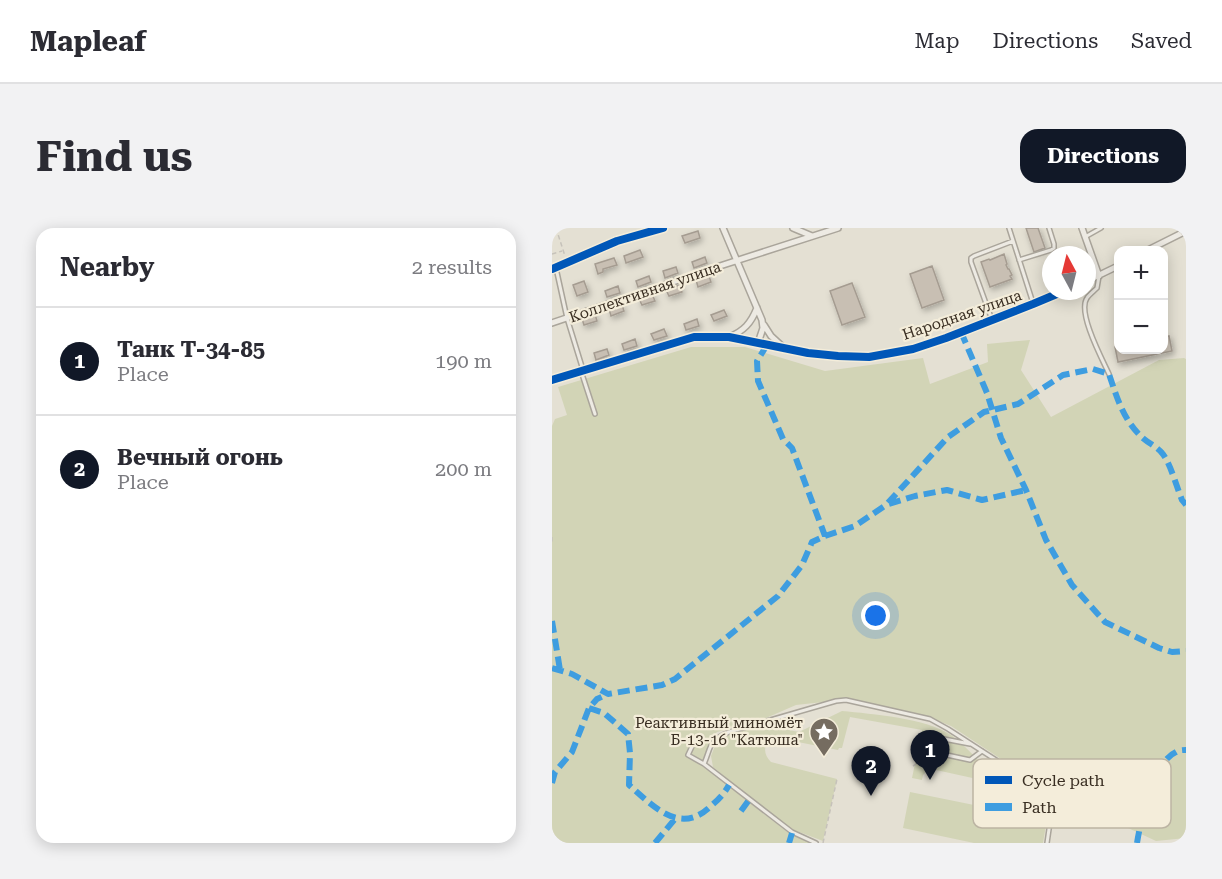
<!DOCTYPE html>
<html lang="en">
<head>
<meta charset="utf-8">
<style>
  body { margin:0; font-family:"Roboto Serif",serif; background:#f2f2f3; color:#2b2b33 }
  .controls { position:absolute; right:18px; top:18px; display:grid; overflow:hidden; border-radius:12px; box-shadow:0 3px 15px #0003 }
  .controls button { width:54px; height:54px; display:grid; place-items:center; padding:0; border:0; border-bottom:2px solid #e1e1e2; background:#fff; color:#2b2b33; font:30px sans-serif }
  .compass { position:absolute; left:490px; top:18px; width:54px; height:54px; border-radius:50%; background:#fff; box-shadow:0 3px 15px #0003; rotate:353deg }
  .you { position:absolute; left:324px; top:388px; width:21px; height:21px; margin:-15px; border:4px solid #fff; border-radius:50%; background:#1a73e8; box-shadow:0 0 0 9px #1a73e833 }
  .badge { display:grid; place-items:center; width:39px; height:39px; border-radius:50%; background:#111827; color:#fff; font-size:20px; font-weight:700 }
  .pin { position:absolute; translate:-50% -50px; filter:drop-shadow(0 2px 3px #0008) }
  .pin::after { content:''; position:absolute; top:32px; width:21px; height:18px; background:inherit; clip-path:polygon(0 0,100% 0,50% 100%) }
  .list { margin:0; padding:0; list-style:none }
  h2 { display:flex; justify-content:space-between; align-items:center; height:78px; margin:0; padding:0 24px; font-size:26px }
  h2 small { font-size:20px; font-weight:400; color:#7c7c81 }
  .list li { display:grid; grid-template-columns:39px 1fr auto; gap:18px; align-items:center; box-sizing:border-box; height:108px; padding:0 24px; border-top:2px solid #e1e1e2 }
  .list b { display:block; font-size:22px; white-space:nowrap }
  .list p { margin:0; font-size:20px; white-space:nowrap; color:#7c7c81 }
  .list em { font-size:20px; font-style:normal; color:#7c7c81 }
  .map { position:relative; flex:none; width:634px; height:615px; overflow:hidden; border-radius:18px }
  header { display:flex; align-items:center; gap:36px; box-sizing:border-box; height:84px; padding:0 30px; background:#fff; border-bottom:2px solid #e1e1e2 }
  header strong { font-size:28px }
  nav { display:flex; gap:33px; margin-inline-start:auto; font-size:21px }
  .intro { display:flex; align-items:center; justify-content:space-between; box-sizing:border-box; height:144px; padding:0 36px }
  h1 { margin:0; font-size:42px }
  .button { padding:15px 27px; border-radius:18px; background:#111827; color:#fff; font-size:21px; font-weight:700 }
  main { display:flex; gap:36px; padding:0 36px }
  aside { flex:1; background:#fff; border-radius:18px; box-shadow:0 3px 15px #0003 }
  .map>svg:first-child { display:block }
  .green { fill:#d2d4b6 }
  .building { fill:#c8bfb3; stroke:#a59c91; stroke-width:1.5; filter:url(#shadow) }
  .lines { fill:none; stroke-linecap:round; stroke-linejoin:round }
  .lane-casing { stroke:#aaa59b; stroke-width:6 }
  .street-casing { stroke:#aaa59b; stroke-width:8 }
  .path { stroke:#c6c2ba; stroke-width:1.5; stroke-dasharray:4.5 3; stroke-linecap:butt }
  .lane { stroke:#edeae3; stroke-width:3 }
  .street { stroke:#edeae3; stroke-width:5 }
  .quiet { stroke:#3e9de0; stroke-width:6; stroke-dasharray:12 6; stroke-linecap:butt }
  .cycleway-casing { stroke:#f4edda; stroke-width:11 }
  .cycleway { stroke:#0057b8; stroke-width:8 }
  .labels { text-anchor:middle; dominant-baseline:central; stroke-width:4.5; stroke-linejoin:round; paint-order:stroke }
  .street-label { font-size:15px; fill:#392e22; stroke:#f4edda }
  .poi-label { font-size:15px; fill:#392e22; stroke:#f4edda; text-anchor:end }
  .key { fill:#f4edda; stroke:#bcb4a3; stroke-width:1.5 }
  .key-label { font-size:16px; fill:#392e22 }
</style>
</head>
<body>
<header>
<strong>Mapleaf</strong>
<nav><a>Map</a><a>Directions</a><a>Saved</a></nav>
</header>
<div class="intro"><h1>Find us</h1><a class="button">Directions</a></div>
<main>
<aside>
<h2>Nearby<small>2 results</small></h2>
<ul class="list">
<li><span class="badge">1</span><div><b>Танк Т-34-85</b><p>Place</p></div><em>190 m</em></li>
<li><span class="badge">2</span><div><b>Вечный огонь</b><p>Place</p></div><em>200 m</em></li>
</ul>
</aside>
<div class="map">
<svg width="634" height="615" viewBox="0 0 634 615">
  <defs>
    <filter id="shadow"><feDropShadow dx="2" dy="3" stdDeviation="3" flood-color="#0004"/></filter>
  </defs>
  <rect width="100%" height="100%" fill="#e4e0d3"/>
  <path class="green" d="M478,112L469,142L499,189L607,132L632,130L634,131V610L604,613L499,564L399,498L379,490L290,472L244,477L207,493L165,504L159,510L152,532L153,540L238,606L258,615H0V198L3,191L15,187L6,159L139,119H193L273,143L371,130L378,156L436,134L435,116Z
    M290,483C320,486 374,490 399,507C415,518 427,536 444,547C457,557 490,561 498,573L491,615H422L351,600L358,564L422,577C433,574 437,565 432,555L425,551L375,540L373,545L371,547L370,552L360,550L370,502L298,489L290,520H287L286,522L226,510C212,512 209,524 219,534L285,551L271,613L242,602L227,593L161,539L159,528L166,510L210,497L247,504Z"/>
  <path class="building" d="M474,0H486L493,20L482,24Z
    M146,3L148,10L133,15L130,8Z
    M88,22L91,29L74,35L72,28Z
    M452,26L455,36L454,37L456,41H457L460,47L458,48L460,51L438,59L429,34L437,31L438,32Z
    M153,29L155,35L142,40L140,34Z
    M62,30L65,37L51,41V44L46,46L43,36Z
    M380,38L392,72L370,80L358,46Z
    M124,39L126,45L113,50L111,43Z
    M97,48L99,54L86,59L84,53Z
    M157,48L159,54L146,59L144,52Z
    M32,53L36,64L25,68L21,57Z
    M300,55L313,89L290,97L278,63Z
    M128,57L130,64L117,68L114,62Z
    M66,58L68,65L55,69L53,63Z
    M100,66L103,73L90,77L87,71Z
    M70,77L72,83L59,88L57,81Z
    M172,82L175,88L162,93L159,87Z
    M43,86L45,93L32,97L30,91Z
    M145,91L147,98L134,102L132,96Z
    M112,101L115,108L102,112L99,106Z
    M617,108L620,123L566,134L563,119L566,118V122H612V109Z
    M83,111L85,118L72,122L70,116Z
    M55,121L57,127L44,132L42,125Z"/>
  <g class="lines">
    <g class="lane-casing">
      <path id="lane" d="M457,0L481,75
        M533,9L549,0
        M467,32L499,22L502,20V16L497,0
        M4,40L15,90L31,142
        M547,48L545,60C542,63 537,67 535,70C525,84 550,131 557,146
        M440,92L419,34V30L422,28L461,13
        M29,143L43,186
        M144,510L136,527L152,536C160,517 156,513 177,504L284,473L294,472L378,491L396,501L495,565L502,567L495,615
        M392,511L418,516
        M381,524L418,532L430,523
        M152,536L240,604L264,615"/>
    </g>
    <g class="street-casing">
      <path id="street" d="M171,0L210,92L211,100L206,115
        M241,0L260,8
        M530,0L547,48
        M596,22L634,3
        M0,41L65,13L111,0
        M535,53L566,38
        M0,95L171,37L286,0
        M212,97L219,108L231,119
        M177,109C192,103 199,95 205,80
        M0,152L142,109H177L256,125L286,128L317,129L361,121L394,110L481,76L512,63"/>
    </g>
    <path class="path" d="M4,0L13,28
      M0,26L10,23
      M0,309V314
      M361,538L378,527
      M271,615L285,551"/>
    <use href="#lane" class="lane"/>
    <use href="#street" class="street"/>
    <path class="quiet" d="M409,104L435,165L449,210L474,262L494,312L520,357L553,394L607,420L620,424L634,423
      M215,117L205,133L206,153L231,211L240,220L273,308
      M337,276L363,268L395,262L430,272L474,262
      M0,393L8,442
      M0,440L20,446L56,466L110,457L123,451L226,368L250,337L260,314L273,308L303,298L334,277L396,209L432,184L466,176L511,147L541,141L557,146C565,170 572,194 592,211C598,216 605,219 610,225C618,234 625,260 630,272L634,277
      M37,480L52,485L76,506L78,525L77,557C101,578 128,608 159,578C167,571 172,566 177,557
      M0,555L3,544L20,524L37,480L45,471L56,466
      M502,567L509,570L545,573L591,583
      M189,583L197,572
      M103,615L123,591
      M237,615L240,605
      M585,615C589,591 601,534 624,524C627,522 631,522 634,522"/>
    <g class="cycleway-casing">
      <path id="cycleway" d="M0,41L65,13L111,0
        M0,152L142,109H177L256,125L286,128L317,129L361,121L394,110L481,76L512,63"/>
    </g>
    <use href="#cycleway" class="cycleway"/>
  </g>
  <defs>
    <g id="sight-pin" transform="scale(1.5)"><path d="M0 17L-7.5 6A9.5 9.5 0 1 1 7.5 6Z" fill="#756c60" stroke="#f4edda"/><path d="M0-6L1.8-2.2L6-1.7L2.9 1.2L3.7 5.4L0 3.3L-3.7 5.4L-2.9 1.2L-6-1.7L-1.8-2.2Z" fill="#fff"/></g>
  </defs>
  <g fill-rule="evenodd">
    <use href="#sight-pin" x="272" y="504"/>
  </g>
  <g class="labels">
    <g class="street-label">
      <text transform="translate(93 64) rotate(-19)">Коллективная улица</text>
      <text transform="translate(410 87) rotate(-19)">Народная улица</text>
    </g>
    <g class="poi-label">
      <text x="251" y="495">Реактивный миномёт<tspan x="251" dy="17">Б-13-16 "Катюша"</tspan></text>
    </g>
  </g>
  <rect x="421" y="531" width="198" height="69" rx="9" class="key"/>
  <rect x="433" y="548" width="27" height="8" fill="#0057b8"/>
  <rect x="433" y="575" width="27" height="8" fill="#3e9de0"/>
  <g class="key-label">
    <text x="470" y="558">Cycle path</text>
    <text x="470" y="585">Path</text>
  </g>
</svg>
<div class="controls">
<button>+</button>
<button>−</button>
</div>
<svg class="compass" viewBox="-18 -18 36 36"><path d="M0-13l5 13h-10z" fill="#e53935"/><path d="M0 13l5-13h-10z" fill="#7c7c81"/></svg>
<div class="you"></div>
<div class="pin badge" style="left:378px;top:552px">1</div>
<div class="pin badge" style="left:319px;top:568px">2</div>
</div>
</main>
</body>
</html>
